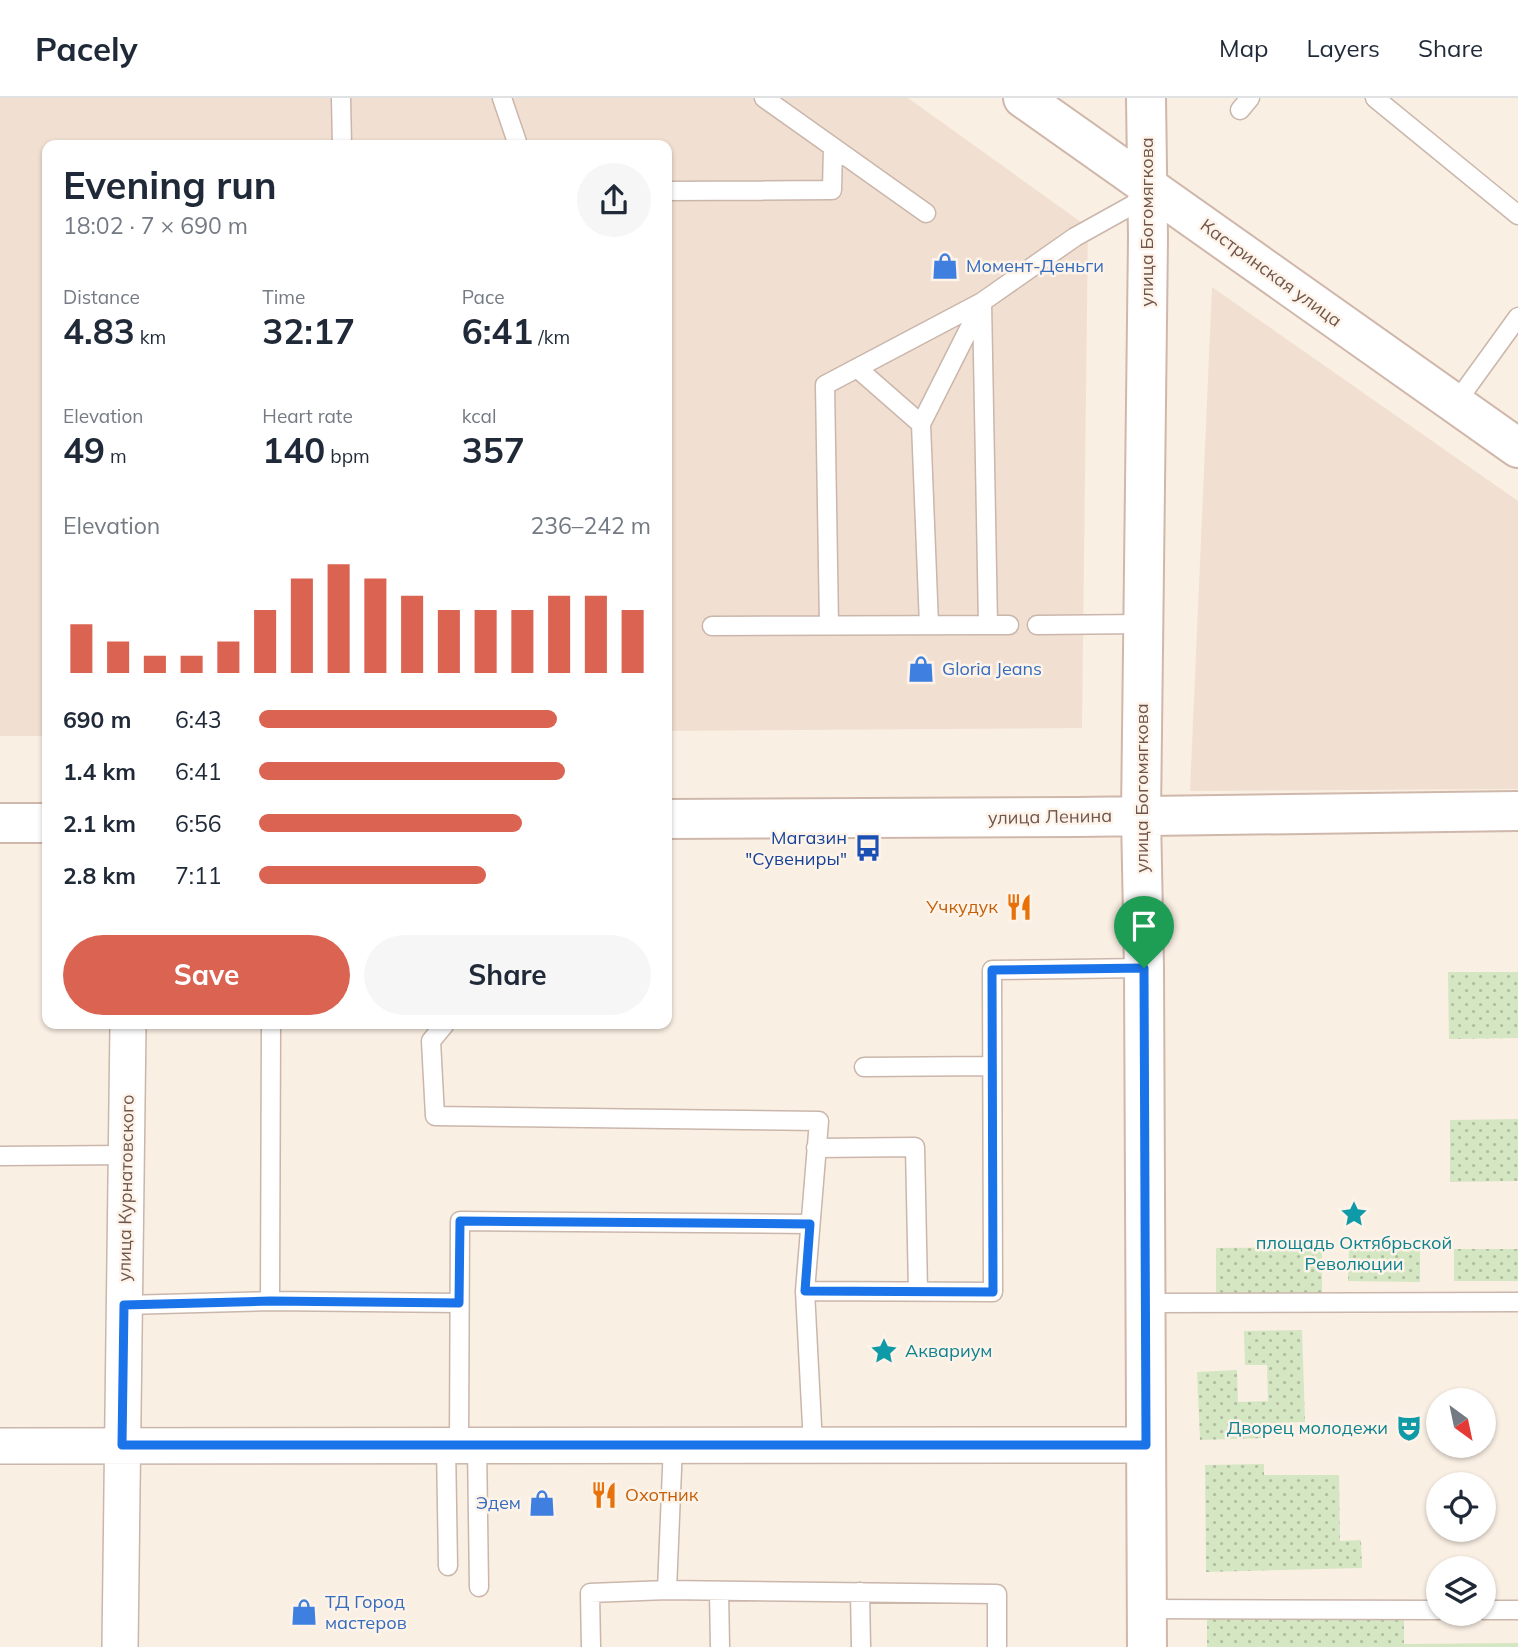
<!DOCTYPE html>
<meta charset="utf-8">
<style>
:root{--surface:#fff;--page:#f6f6f7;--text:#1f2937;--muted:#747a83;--line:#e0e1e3;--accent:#db6351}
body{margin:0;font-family:Mulish,sans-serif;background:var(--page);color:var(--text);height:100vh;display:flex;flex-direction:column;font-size:26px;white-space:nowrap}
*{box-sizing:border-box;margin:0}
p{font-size:23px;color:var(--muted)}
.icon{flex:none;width:38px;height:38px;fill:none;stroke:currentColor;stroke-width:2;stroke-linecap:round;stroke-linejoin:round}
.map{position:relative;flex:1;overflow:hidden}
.details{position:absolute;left:42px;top:42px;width:630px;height:889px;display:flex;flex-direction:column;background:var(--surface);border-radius:14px;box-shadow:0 2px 5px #0004}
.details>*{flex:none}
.needle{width:46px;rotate:147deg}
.tools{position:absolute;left:1426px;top:1290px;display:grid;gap:14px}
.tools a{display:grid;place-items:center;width:70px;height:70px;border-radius:50%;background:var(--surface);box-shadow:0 2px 5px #0004;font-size:35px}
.pin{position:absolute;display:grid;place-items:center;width:60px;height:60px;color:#fff;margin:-72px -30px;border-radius:50% 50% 50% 0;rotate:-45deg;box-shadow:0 0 7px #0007}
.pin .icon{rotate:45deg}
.round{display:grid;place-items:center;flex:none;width:74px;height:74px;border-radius:37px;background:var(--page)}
.summary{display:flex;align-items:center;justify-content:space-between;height:119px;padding:0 21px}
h1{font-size:38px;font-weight:700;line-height:52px}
.stats{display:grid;grid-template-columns:repeat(3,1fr);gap:10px;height:119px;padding:7px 21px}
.stats div{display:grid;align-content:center}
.stats b{font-size:35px;font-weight:700}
.stats small{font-size:19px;font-weight:400}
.stats p{font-size:19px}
.chart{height:196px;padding:14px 21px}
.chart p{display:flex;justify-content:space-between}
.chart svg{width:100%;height:126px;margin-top:7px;stroke:var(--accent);stroke-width:6}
.action{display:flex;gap:14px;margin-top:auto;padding:14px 21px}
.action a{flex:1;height:80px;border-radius:42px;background:var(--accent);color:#fff;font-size:28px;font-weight:700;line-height:80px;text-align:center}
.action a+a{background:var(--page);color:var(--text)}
ul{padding:0 21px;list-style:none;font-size:23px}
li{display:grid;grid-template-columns:112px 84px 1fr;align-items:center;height:52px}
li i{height:18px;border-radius:9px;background:var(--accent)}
header{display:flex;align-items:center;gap:42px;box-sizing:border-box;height:98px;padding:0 35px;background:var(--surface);border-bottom:2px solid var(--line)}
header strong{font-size:33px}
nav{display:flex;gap:38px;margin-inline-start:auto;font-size:24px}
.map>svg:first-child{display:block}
</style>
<header>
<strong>Pacely</strong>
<nav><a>Map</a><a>Layers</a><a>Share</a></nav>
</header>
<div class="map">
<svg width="1518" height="1549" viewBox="0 0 1518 1549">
<defs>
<pattern id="green-dots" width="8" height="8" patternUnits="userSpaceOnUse" patternTransform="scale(1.75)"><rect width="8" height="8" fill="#d5e6c3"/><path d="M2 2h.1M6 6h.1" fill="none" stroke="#b1bda0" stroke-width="1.8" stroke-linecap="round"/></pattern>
</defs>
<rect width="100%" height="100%" fill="#faefe3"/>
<path fill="#f1e0d2" d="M0 0H908L1088 129 1082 630 667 633V47H47V638H0Z
M1212 189 1518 403V691L1190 693Z"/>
<path fill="url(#green-dots)" d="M1448 874H1518V940L1449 941Z
M1518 1021V1083L1450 1084V1022Z
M1322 1149V1196L1216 1197V1150Z
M1420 1149V1184L1348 1183 1349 1150Z
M1454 1151H1518V1183H1454Z
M1302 1232 1305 1324 1266 1325V1340L1200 1342 1197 1274 1237 1272 1238 1304 1268 1303 1267 1267H1245L1244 1233Z
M1264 1366V1377H1339L1340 1443 1361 1442 1362 1470 1206 1474 1205 1367Z
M1404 1519V1546L1518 1545V1549H1207V1520Z"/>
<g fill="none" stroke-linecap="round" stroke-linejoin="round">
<defs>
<path id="lane" d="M341 0 342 47
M502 0 518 47
M764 0 926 115
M1375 0 1518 117
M1240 12 1250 0
M667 93 832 92 833 49
M857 270 921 326
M1455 306 1518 219
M829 527 825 287 982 204
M929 527 921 326 981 207
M988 527H1009
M1037 527 1143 526
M712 528 988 527 982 204 1075 139 1147 99
M445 926 431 943 435 1018 819 1023 805 1193
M864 969 992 968
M816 1050 915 1049 918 1193
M0 1058 126 1057
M270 1203 459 1205
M1146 1205 1518 1204
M124 1207 270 1203 271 926
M446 1347 448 1468
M459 1347 460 1123 810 1126
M477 1347 479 1489
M673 1347 667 1492 997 1496V1549
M813 1347 805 1193 993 1194 992 872 1144 870
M719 1493 720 1549
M860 1494 861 1549
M1147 1511 1438 1512
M1484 1512H1518
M591 1549 590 1495 667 1492"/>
<path id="street" d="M0 1348 1146 1347
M120 1549 128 926"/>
<path id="secondary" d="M1023 0 1518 350
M1146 0 1148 140 1141 717 1144 870 1147 1549
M667 721 1077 719 1518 713
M0 725H47"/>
</defs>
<use href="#lane" stroke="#cab6ab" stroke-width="21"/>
<use href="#street" stroke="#cab6ab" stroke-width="38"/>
<use href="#secondary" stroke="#cfb8ab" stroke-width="42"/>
<use href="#lane" stroke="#fff" stroke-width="18"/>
<use href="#street" stroke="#fff" stroke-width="35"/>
<use href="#secondary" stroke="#fff" stroke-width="38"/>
</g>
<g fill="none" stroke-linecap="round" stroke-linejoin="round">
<defs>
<path id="route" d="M1144 870 1146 1347H122L124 1207 270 1203 459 1205 460 1123 810 1126 805 1193 993 1194 992 872Z"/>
</defs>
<use href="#route" stroke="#fff" stroke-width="14"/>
<use href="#route" stroke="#1a73e8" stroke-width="9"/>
</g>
<defs>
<symbol id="shop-bare" viewBox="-9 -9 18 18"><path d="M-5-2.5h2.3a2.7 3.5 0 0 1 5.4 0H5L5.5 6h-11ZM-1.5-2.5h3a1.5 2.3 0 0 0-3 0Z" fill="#3f7fe0" stroke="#fdf3e9" stroke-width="2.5" paint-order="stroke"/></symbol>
<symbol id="bus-bare" viewBox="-9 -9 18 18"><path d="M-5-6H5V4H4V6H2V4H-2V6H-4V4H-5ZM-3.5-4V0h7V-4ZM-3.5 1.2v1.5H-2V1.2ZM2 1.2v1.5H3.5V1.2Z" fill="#1a4fb4" stroke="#fdf3e9" stroke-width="2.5" paint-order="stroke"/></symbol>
<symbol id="restaurant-bare" viewBox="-9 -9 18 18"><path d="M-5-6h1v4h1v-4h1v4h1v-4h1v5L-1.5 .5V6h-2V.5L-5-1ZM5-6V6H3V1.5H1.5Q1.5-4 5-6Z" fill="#e8710a" stroke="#fdf3e9" stroke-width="2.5" paint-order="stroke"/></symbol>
<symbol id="sight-bare" viewBox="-9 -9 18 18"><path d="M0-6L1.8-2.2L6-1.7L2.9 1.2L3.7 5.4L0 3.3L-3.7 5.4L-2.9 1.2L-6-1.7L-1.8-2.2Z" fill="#0f9aa8" stroke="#fdf3e9" stroke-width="2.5" paint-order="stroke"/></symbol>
<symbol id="theatre-bare" viewBox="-9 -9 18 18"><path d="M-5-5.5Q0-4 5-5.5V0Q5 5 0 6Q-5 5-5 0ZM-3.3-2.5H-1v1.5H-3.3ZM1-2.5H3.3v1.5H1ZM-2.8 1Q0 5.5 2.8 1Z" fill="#0f9aa8" stroke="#fdf3e9" stroke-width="2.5" paint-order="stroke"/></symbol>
</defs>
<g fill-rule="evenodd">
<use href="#shop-bare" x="926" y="149" width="38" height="38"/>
<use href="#shop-bare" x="902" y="552" width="38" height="38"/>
<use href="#bus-bare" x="849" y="731" width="38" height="38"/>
<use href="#restaurant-bare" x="1000" y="790" width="38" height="38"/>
<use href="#sight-bare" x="1335" y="1097" width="38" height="38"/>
<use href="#sight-bare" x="865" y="1234" width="38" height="38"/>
<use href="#theatre-bare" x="1390" y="1311" width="38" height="38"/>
<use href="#restaurant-bare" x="585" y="1378" width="38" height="38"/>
<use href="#shop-bare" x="523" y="1386" width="38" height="38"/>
<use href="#shop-bare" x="285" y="1495" width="38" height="38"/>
</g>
<g text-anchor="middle" stroke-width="5" stroke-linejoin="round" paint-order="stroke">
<g font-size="18" fill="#70554b" stroke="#fdf3e9">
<text transform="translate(1147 124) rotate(-90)" y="6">улица Богомягкова</text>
<text transform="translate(1271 175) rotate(36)" y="6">Кастринская улица</text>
<text transform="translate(1142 690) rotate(-90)" y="6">улица Богомягкова</text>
<text transform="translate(1050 719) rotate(-1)" y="6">улица Ленина</text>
<text transform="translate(126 1090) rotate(-89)" y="6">улица Курнатовского</text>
</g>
<g font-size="18" fill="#366cbe" stroke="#fdf3e9" text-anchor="start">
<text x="966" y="174">Момент-Деньги</text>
<text x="942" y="577">Gloria Jeans</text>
<text x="521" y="1411" text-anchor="end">Эдем</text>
<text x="325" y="1510">ТД Город<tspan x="325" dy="21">мастеров</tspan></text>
</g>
<g font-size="18" fill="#164399" stroke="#fdf3e9" text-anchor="end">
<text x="847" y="746">Магазин<tspan x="847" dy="21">"Сувениры"</tspan></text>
</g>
<g font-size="18" fill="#c56008" stroke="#fdf3e9" text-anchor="end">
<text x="998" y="815">Учкудук</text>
<text x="625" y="1403" text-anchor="start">Охотник</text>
</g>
<g font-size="18" fill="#0d838f" stroke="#fdf3e9">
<text x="1354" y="1151">площадь Октябрьской<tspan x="1354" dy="21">Революции</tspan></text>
<text x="905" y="1259" text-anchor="start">Аквариум</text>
<text x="1388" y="1336" text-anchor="end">Дворец молодежи</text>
</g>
</g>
</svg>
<div class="tools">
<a><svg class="needle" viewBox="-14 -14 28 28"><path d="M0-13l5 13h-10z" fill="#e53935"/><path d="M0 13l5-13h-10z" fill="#747a83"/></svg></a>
<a><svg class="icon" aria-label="locate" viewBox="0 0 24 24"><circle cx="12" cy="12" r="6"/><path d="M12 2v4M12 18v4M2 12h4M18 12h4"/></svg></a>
<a><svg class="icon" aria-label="layers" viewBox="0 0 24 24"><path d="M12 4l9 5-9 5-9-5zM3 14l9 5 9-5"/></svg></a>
</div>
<div class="pin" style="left:1144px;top:870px;background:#1e9e55"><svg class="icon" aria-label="arrive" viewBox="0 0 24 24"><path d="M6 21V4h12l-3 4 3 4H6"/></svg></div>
<section class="details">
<div class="summary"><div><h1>Evening run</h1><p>18:02 · 7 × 690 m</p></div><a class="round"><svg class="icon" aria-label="share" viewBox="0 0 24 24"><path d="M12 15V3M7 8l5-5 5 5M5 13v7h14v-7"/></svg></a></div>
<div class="stats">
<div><p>Distance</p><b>4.83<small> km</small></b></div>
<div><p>Time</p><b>32:17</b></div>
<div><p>Pace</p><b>6:41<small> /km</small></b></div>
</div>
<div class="stats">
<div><p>Elevation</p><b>49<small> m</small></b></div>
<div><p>Heart rate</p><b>140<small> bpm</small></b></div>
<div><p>kcal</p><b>357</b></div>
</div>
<div class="chart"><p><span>Elevation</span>236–242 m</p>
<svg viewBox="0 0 160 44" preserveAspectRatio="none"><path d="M5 44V27M15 44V33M25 44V38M35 44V38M45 44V33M55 44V22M65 44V11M75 44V6M85 44V11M95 44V17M105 44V22M115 44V22M125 44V22M135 44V17M145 44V17M155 44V22"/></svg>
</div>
<ul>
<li><b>690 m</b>6:43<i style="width:76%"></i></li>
<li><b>1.4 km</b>6:41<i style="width:78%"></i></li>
<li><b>2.1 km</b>6:56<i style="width:67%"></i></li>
<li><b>2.8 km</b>7:11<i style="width:58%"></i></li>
</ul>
<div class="action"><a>Save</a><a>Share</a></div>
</section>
</div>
